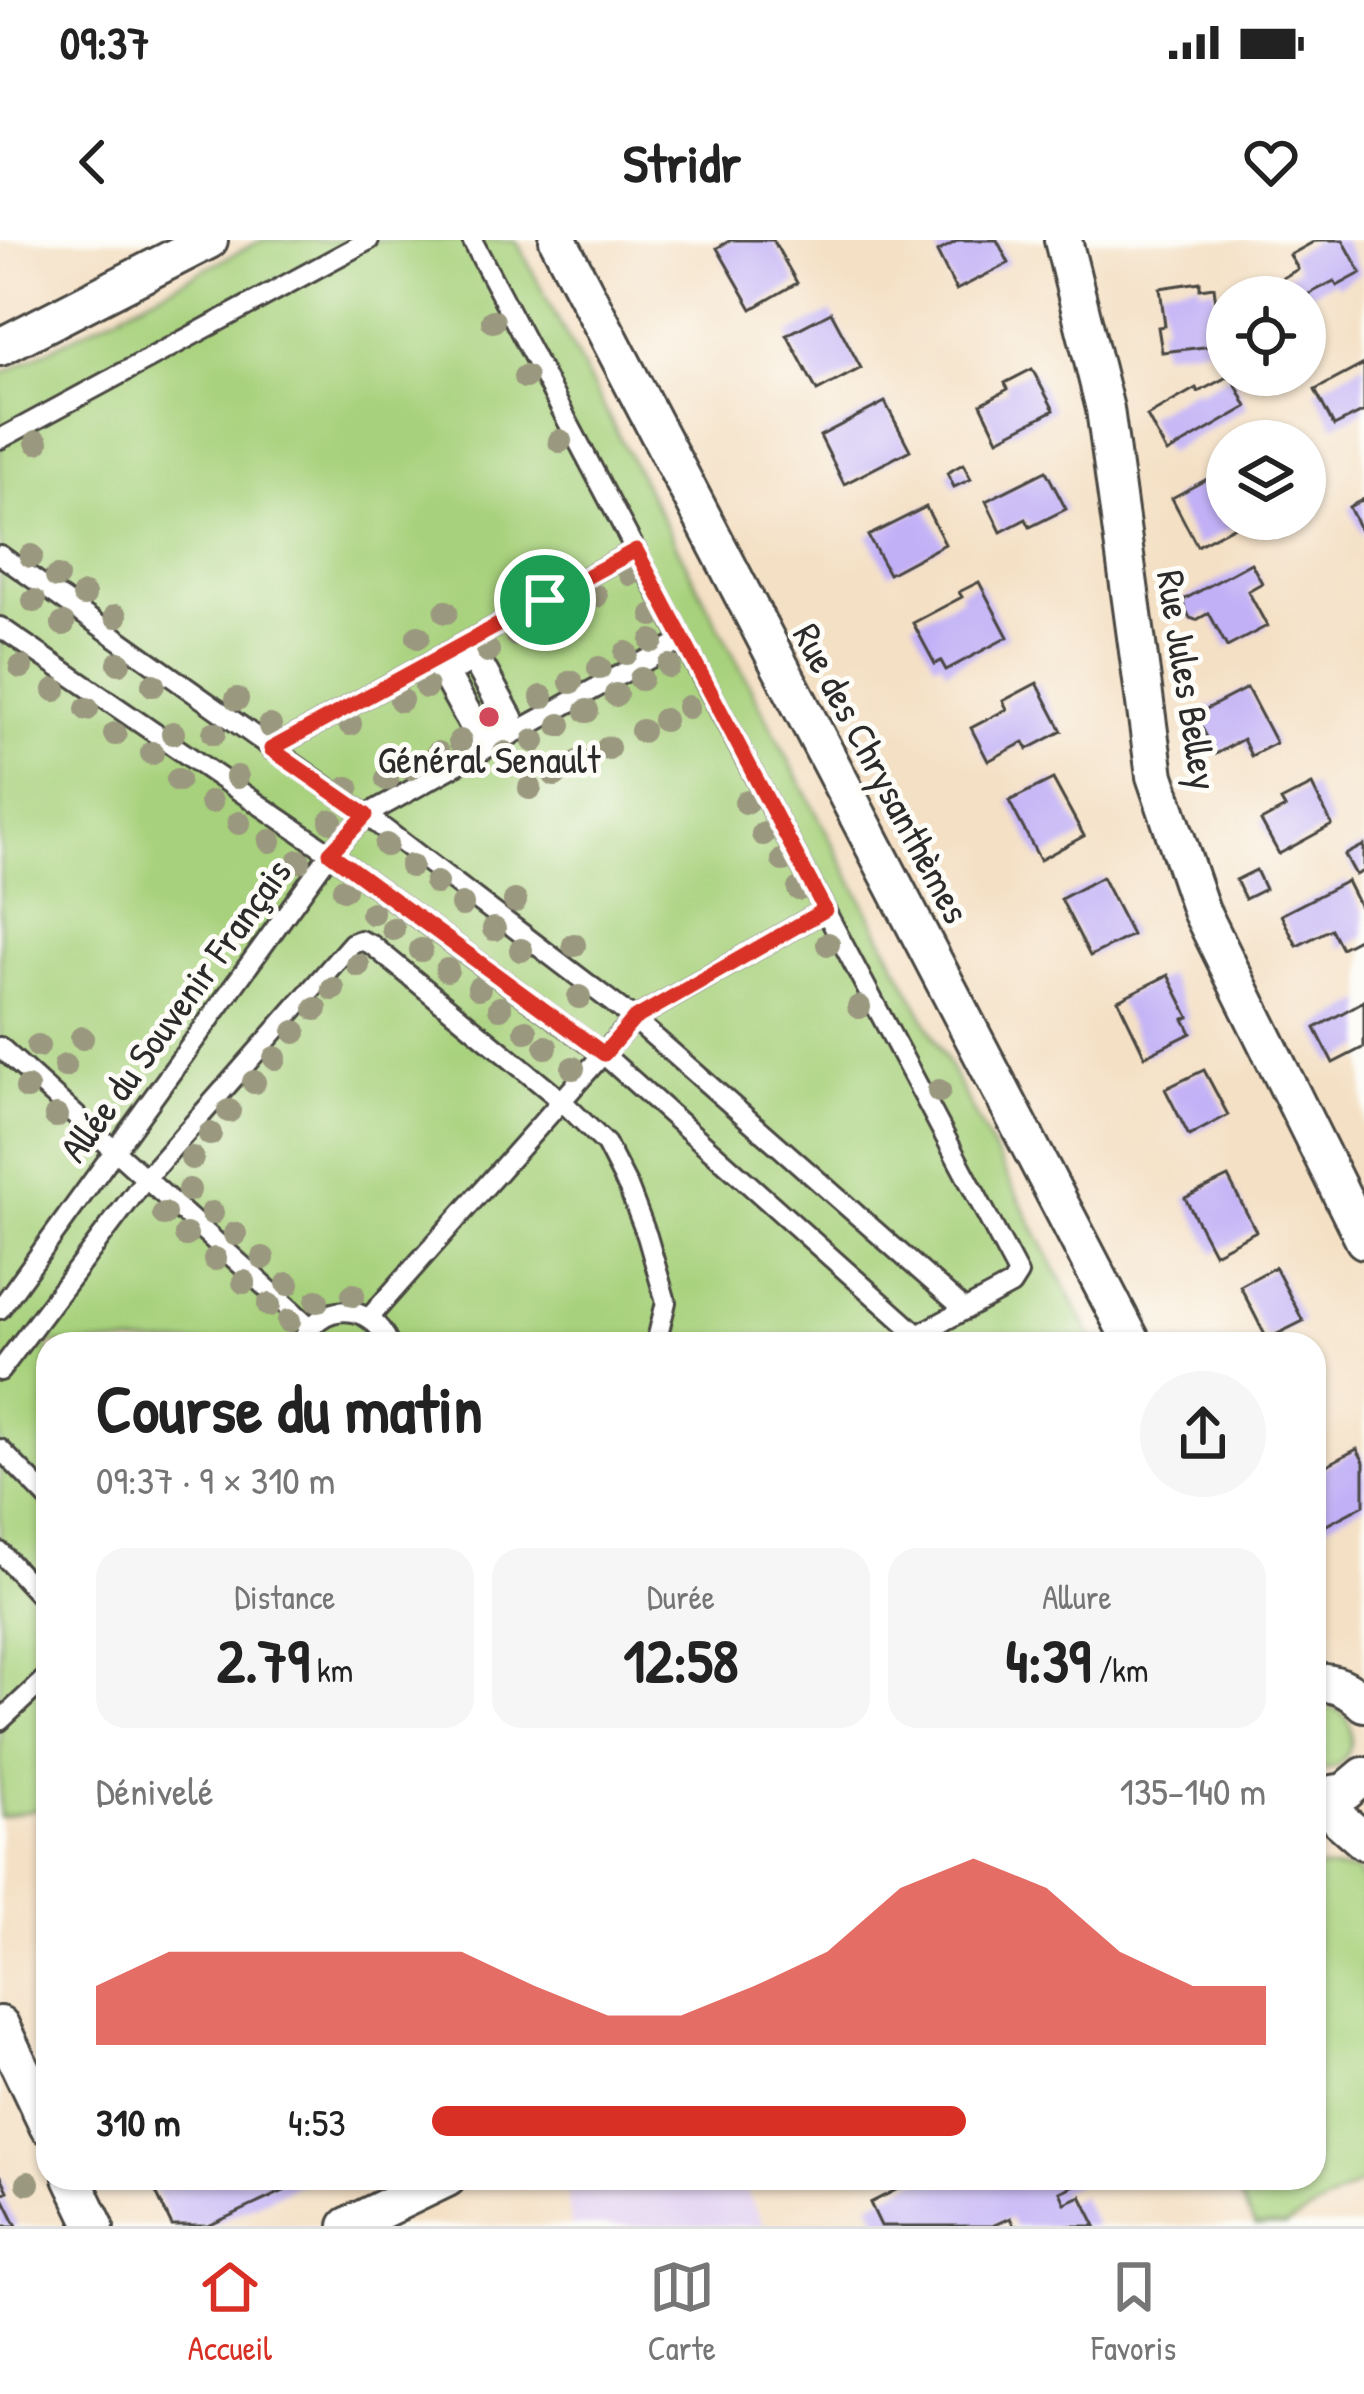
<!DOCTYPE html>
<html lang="fr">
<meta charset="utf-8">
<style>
:root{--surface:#fff;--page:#f6f6f6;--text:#222;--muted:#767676;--line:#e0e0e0;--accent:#d93025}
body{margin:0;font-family:"Patrick Hand",sans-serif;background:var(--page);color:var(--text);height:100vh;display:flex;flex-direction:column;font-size:45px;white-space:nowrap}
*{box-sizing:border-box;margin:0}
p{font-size:39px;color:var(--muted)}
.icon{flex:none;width:66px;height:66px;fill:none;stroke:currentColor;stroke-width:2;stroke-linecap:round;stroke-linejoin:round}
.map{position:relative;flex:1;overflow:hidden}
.drawer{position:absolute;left:36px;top:1092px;width:1290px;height:858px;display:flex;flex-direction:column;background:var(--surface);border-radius:36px;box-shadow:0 3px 9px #0004}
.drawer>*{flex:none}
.fabs{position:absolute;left:1206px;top:36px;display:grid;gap:24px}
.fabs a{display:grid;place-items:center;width:120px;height:120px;border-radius:50%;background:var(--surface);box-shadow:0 3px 9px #0004;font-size:60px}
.pin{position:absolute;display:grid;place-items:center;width:102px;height:102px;color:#fff;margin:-51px;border:6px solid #fff;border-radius:50%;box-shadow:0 3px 12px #0007}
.round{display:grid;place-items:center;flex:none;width:126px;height:126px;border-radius:63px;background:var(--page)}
.overview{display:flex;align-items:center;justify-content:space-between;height:204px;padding:0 60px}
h1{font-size:66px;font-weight:800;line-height:90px}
.figures{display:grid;grid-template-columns:repeat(3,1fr);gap:18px;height:204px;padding:12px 60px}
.figures div{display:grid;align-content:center;border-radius:30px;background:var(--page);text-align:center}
.figures b{font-size:60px;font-weight:800}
.figures small{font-size:33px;font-weight:400}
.figures p{font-size:33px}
.chart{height:336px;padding:24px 60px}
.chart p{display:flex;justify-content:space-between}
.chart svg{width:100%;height:216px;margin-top:12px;fill:var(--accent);opacity:.7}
ul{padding:0 60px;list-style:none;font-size:39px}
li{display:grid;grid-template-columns:192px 144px 1fr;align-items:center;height:90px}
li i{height:30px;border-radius:15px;background:var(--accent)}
.status{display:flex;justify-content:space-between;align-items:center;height:84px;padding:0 60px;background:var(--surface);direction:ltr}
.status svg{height:33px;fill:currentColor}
header{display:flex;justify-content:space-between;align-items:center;height:156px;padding:0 60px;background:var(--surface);font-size:54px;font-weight:800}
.tabs{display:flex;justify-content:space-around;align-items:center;height:168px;border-top:3px solid var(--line);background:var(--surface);font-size:33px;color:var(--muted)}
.tabs a{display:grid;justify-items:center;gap:6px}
.tabs .active{color:var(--accent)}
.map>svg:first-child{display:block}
</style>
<div class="status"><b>09:37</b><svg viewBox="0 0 49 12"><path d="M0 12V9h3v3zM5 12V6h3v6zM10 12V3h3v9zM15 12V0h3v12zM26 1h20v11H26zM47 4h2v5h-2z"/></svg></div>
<header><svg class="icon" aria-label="back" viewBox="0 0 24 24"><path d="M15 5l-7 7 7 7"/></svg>Stridr<svg class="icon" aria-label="heart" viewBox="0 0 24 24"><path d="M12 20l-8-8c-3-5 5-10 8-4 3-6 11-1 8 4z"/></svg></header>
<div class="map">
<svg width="1364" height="1986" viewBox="0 0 1364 1986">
<rect width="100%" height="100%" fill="#fdfcf7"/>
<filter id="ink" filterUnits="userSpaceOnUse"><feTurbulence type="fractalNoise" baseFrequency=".00833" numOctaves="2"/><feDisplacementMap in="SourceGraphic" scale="24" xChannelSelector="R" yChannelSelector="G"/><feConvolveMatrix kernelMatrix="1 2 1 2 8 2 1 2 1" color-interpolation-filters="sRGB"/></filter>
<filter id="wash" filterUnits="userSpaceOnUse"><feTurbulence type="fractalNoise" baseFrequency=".004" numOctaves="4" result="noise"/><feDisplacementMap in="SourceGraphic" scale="48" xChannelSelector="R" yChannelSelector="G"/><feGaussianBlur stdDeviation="2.7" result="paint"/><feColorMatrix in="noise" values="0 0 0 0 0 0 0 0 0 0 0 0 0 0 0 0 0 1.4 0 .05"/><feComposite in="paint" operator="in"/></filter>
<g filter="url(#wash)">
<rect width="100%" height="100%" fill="#f4e0c5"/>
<path fill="#e3d3f2" d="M566 1938H740L764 1986H571Z"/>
<path fill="#a7d17c" stroke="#697e54" stroke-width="3" d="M262 0H516L1095 1104H48V1567L0 1577V135Z
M1314 1467C1315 1467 1334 1468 1335 1469 1364 1480 1353 1536 1314 1529Z
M1314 1628 1357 1631 1364 1645V1941L1285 1986H1255L1229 1938H1314Z"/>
<g id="blocks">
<path fill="#c1b0f6" d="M731 0H773L797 43 752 69 717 8Z
M959 0H997L1009 23 956 50 937 12Z
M1317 0H1343L1361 33 1337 46 1334 41 1303 57H1290L1281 39 1298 29 1290 15Z
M1200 42V49L1214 47 1221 105 1162 112 1158 87 1165 86 1160 48Z
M831 72 861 128 817 151 787 95Z
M1364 124V171L1334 186 1315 150Z
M1032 129 1054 170 998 199 981 164 1008 149 1005 143Z
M1231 135 1247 167 1167 213 1147 176 1196 148 1198 152Z
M885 162 910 210 844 244 820 196Z
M963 224 971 239 954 247 947 233Z
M1224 230 1227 235V279H1248L1197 306 1172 258Z
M1046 231 1066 269 1030 287 1026 279 1001 292 986 261Z
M1364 259V297L1349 267Z
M926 267 945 304 889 334 868 296Z
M1251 323 1262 343 1248 351 1267 386 1227 407 1209 373 1196 380 1190 378 1183 364 1185 359Z
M979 342 1008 397 946 430 941 421 935 424 913 383 962 357 959 352Z
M1037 443 1062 491 1028 509 1024 502 988 521 971 488 1007 469 1003 461Z
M1247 448 1276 503 1251 516 1243 499 1216 514 1195 475Z
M1053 539 1084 596 1040 620 1009 561Z
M1312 545 1332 585 1279 614 1261 581 1285 568 1281 561Z
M1364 605V631L1356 635 1345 615Z
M1256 630 1265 649 1245 659 1236 640Z
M1102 637 1132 695 1090 716 1061 659Z
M1347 641 1364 675V696L1341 708 1331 689 1297 706 1281 675Z
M1168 735 1189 777 1184 779 1191 793 1145 816 1118 760Z
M1364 761V807L1333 823 1315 788Z
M1204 830 1228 875 1189 896 1165 849Z
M1228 937 1256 991 1214 1013 1185 958Z
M1275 1027 1303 1081 1267 1099 1240 1046Z
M1357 1209 1364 1222V1265L1317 1290 1314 1285V1232Z
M0 1934 8 1951 1 1954 17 1986H0Z
M149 1938H312L208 1986H172Z
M920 1938H1074L1077 1944 1060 1952 1065 1963 1081 1956 1096 1986H1014L1010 1978 992 1986H881L870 1963Z"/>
</g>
</g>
<g filter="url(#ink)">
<use href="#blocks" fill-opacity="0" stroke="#494642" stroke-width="3"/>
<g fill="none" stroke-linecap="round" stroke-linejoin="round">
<defs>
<path id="service" d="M0 199 369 0
M0 315 366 575 634 779 965 1070
M0 387 330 613 603 814 918 1095
M271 509 636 310
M825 670 1018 1034 1011 1045 901 1104
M0 807 310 1087
M0 1069 330 613 366 575 683 400
M369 1078 634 779 825 670 472 0
M301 1104C319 1060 371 1061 389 1104
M0 1131 146 938 352 703 360 700 372 705 563 862 606 904 629 949 647 996 666 1062 656 1104
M0 1209 48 1258
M0 1312 48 1364
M0 1481 48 1436"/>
<path id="pedestrian" d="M474 415 509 479 479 495 444 432Z"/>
<path id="minor" d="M558 0 1133 1104
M1063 0 1105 169 1155 536 1201 671 1364 1000
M0 107 209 0
M1314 1443C1335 1441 1349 1449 1364 1463
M1314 1557 1345 1552 1364 1536
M1315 1558 1364 1601
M0 1785 48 1886
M72 1938 95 1986
M348 1986 447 1938"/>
</defs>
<use href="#service" stroke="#494642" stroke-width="24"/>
<use href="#pedestrian" stroke="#494642" stroke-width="33"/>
<use href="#minor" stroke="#494642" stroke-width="42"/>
<use href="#service" stroke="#fff" stroke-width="18"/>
<use href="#pedestrian" stroke="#fff" stroke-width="27"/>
<use href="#minor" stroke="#fff" stroke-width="36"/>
</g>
<g fill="#9a987e">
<circle cx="493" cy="81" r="12"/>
<circle cx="525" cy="137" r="12"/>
<circle cx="560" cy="201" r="12"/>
<circle cx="37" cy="202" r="12"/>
<circle cx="31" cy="316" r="12"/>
<circle cx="630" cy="334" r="12"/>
<circle cx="57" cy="337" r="12"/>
<circle cx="84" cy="355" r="12"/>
<circle cx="596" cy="356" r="12"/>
<circle cx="34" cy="361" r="12"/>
<circle cx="570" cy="369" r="12"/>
<circle cx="446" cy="372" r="12"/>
<circle cx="653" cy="375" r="12"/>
<circle cx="116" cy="376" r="12"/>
<circle cx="546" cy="382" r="12"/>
<circle cx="63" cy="384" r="12"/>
<circle cx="516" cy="395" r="12"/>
<circle cx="418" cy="397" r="12"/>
<circle cx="652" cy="401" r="12"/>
<circle cx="488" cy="411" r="12"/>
<circle cx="626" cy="413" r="12"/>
<circle cx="119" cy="423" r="12"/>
<circle cx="669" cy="426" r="12"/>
<circle cx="21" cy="427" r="12"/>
<circle cx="599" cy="428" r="12"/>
<circle cx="641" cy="439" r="12"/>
<circle cx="571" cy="442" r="12"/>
<circle cx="153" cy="445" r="12"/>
<circle cx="426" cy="447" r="12"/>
<circle cx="55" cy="450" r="12"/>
<circle cx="616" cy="455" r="12"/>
<circle cx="542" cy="457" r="12"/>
<circle cx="237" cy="459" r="12"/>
<circle cx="401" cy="460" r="12"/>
<circle cx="688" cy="467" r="12"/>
<circle cx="87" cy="469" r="12"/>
<circle cx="587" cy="471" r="12"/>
<circle cx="664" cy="480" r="12"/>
<circle cx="350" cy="484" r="12"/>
<circle cx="560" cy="485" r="12"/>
<circle cx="270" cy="486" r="12"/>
<circle cx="642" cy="491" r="12"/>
<circle cx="173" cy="493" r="12"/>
<circle cx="214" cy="493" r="12"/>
<circle cx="115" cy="494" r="12"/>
<circle cx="460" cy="501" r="12"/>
<circle cx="534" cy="501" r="12"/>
<circle cx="608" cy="508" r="12"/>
<circle cx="152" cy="513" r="12"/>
<circle cx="438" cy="513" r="12"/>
<circle cx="505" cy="513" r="12"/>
<circle cx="580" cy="521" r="12"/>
<circle cx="410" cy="528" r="12"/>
<circle cx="555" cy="535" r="12"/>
<circle cx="237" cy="537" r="12"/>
<circle cx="387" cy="539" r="12"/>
<circle cx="178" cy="540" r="12"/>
<circle cx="348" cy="548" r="12"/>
<circle cx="530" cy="548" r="12"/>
<circle cx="211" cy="562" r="12"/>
<circle cx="746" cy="562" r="12"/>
<circle cx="331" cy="581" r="12"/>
<circle cx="239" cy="583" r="12"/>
<circle cx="763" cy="594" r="12"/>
<circle cx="270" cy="601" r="12"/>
<circle cx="386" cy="605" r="12"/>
<circle cx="783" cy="620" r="12"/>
<circle cx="299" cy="621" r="12"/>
<circle cx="411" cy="626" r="12"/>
<circle cx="436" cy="643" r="12"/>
<circle cx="344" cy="649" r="12"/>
<circle cx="799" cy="649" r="12"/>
<circle cx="515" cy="661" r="12"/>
<circle cx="462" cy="665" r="12"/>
<circle cx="372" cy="673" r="12"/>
<circle cx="393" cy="689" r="12"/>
<circle cx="494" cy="689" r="12"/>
<circle cx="828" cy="704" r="12"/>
<circle cx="574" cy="705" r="12"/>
<circle cx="421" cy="710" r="12"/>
<circle cx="521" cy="710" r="12"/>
<circle cx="358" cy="725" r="12"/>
<circle cx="447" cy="730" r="12"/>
<circle cx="479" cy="748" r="12"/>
<circle cx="333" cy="749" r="12"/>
<circle cx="579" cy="757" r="12"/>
<circle cx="859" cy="767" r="12"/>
<circle cx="500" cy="768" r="12"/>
<circle cx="316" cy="769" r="12"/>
<circle cx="526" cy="791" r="12"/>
<circle cx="295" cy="792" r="12"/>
<circle cx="82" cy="798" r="12"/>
<circle cx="38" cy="806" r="12"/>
<circle cx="546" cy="807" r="12"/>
<circle cx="275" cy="818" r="12"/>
<circle cx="65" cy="826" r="12"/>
<circle cx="573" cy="828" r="12"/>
<circle cx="254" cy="842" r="12"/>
<circle cx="27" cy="848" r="12"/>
<circle cx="939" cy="851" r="12"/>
<circle cx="229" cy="871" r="12"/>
<circle cx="56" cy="876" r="12"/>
<circle cx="210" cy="894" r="12"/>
<circle cx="192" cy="918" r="12"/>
<circle cx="189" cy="950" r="12"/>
<circle cx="212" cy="973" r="12"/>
<circle cx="164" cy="974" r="12"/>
<circle cx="235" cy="994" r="12"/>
<circle cx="186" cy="995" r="12"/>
<circle cx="263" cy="1018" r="12"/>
<circle cx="215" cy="1019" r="12"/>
<circle cx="244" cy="1042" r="12"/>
<circle cx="288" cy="1044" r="12"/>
<circle cx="353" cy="1055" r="12"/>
<circle cx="317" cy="1061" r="12"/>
<circle cx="269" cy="1065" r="12"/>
<circle cx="289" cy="1081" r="12"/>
<circle cx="28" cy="1943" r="12"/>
</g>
</g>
<g fill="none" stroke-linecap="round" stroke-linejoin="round" filter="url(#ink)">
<defs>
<path id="route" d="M636 310 825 670 634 779 604 814 330 613 366 575 271 509Z"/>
</defs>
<use href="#route" stroke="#fff" stroke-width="24"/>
<use href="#route" stroke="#d93025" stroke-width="15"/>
</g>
<circle fill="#d1495b" stroke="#fdfcf7" stroke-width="4.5" cx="489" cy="477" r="12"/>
<g text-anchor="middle" stroke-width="10" stroke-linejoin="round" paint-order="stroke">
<g font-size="39" fill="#2b2b2b" stroke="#fdfcf7">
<text transform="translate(1188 440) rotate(81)" y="14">Rue Jules Belley</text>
<text transform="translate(882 533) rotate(62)" y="14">Rue des Chrysanthèmes</text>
<text transform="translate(175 770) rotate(-54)" y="14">Allée du Souvenir Français</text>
</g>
<g font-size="39" fill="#2b2b2b" stroke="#fdfcf7">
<text x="489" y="533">Général Senault</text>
</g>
</g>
</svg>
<div class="fabs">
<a><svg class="icon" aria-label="locate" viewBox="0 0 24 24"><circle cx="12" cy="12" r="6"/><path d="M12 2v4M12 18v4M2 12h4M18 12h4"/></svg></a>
<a><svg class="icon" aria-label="layers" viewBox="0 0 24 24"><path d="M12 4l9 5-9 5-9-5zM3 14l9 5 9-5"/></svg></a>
</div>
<div class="pin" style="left:545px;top:360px;background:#1e9e55"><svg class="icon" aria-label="arrive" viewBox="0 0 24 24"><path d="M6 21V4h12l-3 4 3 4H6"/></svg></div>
<section class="drawer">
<div class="overview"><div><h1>Course du matin</h1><p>09:37 · 9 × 310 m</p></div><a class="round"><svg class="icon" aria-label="share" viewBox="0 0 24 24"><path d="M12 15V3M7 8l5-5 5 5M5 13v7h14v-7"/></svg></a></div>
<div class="figures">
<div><p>Distance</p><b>2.79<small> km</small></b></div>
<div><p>Durée</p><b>12:58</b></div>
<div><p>Allure</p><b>4:39<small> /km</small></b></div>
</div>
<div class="chart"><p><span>Dénivelé</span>135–140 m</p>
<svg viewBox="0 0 160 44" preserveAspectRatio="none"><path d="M0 44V32L10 25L20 25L30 25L40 25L50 25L60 32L70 38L80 38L90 32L100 25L110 12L120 6L130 12L140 25L150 32L160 32V44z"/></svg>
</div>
<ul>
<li><b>310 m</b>4:53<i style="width:64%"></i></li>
</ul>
</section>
</div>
<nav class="tabs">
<a class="active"><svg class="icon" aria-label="home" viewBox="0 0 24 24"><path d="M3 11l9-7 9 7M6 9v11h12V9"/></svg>Accueil</a>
<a><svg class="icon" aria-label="map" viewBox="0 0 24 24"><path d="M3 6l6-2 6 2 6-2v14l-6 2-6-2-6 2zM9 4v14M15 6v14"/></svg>Carte</a>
<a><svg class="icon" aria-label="saved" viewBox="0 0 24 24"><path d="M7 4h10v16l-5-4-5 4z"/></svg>Favoris</a>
</nav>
